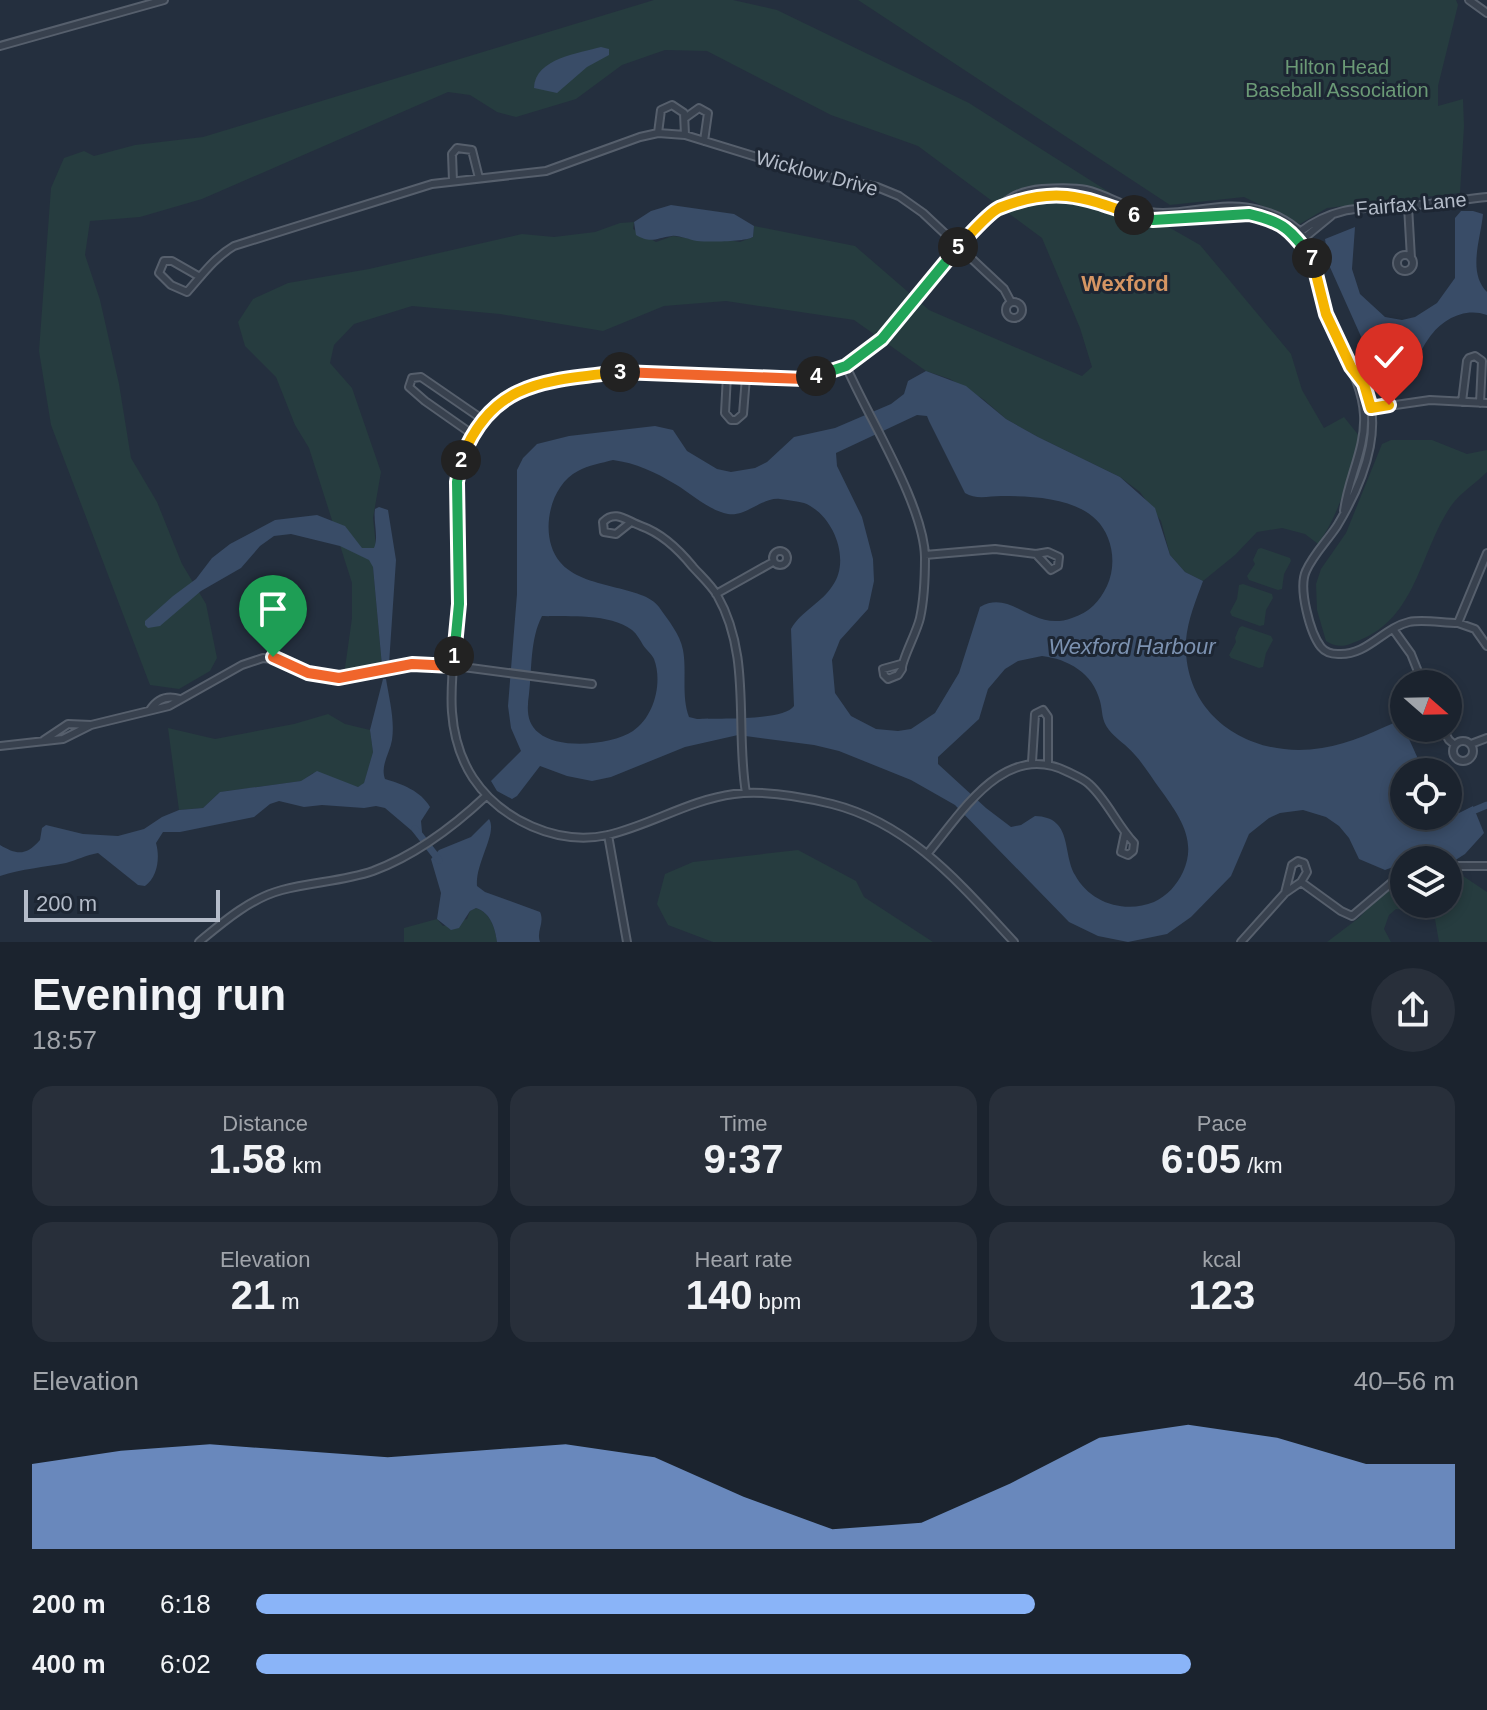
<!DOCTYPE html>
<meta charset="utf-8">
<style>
:root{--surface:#1b232e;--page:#282f3a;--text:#f1f3f6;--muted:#a0a4aa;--line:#39404a;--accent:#8ab4f8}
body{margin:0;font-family:Arial,sans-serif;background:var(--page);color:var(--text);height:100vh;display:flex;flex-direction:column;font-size:30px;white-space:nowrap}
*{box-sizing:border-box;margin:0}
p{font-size:26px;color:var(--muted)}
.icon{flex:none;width:44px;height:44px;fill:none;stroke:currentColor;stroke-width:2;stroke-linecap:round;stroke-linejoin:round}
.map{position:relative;height:942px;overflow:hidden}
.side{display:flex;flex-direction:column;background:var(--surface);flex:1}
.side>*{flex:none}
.needle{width:52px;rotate:110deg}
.fabs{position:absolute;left:1390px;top:670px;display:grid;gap:16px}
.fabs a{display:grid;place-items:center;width:72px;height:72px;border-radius:50%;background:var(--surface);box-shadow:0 4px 12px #0003,0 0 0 2px var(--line);font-size:40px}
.scale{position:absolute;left:24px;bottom:20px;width:196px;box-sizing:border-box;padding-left:8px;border:4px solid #b4bcc9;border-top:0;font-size:22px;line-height:28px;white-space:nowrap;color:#b4bcc9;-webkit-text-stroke:6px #1d2633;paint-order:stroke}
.pin{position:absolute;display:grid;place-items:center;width:68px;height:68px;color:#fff;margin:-82px -34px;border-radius:50% 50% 50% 0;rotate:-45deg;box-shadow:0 0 8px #0007}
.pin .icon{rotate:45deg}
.km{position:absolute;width:40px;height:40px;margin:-20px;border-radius:50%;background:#222;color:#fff;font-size:22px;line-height:40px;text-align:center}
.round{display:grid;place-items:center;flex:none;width:84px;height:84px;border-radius:42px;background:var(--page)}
.headline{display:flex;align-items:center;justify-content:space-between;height:136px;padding:0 32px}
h1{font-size:44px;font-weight:800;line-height:60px}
.figures{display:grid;grid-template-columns:repeat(3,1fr);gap:12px;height:136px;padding:8px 32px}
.figures div{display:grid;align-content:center;border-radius:20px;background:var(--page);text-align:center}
.figures b{font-size:40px;font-weight:800}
.figures small{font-size:22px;font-weight:400}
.figures p{font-size:22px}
.chart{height:224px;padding:16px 32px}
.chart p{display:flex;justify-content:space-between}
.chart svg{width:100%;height:144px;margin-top:8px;fill:var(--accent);opacity:.7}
ul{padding:0 32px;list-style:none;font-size:26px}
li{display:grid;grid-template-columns:128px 96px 1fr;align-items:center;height:60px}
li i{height:20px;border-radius:10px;background:var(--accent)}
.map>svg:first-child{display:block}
</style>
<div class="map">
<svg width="1487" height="942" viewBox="0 0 1487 942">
<rect width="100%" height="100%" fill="#242f3e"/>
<path fill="#263c3f" d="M654 0H733L777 10 969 103 1123 201 1200 245 1291 354 1302 390 1324 428 1344 417 1360 437C1349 474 1341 512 1318 544L1305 534 1282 528 1257 532 1235 555 1203 581 1185 572 1170 555 1161 521 1140 492 1120 477 1038 437 1006 419 983 399 950 379 926 371 854 320 726 301 664 306 603 331 500 314 412 306 354 324 334 345 330 363 352 388 381 472 373 518 376 546 373 567 382 666 344 675 352 618V583L309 448 295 425 276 377 245 346 238 322 253 299 288 283 369 269 522 234 554 237 595 232 620 223 634 222 633 229 656 242 673 236 705 241 722 239 740 242 753 237 754 226 855 246 929 310 1082 376 1092 367 1080 328 1042 238 918 146 831 115 707 51 665 50 622 65 576 99 516 117 497 112 470 95 448 92 202 199 140 217 90 221 85 255 100 300 119 384 131 458 157 502 182 564 206 604 217 658 210 671 179 689 150 685 51 425 39 351 51 188 64 158 84 151 94 156 135 145 203 137Z
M858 0H1456L1458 5 1438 86V106L1463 99 1464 126 1460 193 1327 208 1300 224 1244 197 1170 205Z
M1391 440H1432L1467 454 1487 450V472C1476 483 1460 493 1451 506 1420 551 1417 617 1360 640 1346 646 1339 649 1326 641L1317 610 1316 584 1321 569 1346 533 1382 444Z
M1261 548 1290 558 1291 561 1284 574 1282 589 1278 590 1249 580 1247 576 1255 564 1253 560 1258 549Z
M1243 584 1272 594 1273 598 1266 610 1264 625 1260 626 1232 616 1230 612 1237 599 1239 585Z
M1242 626 1271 636 1273 640 1266 653 1263 667 1259 668 1231 658 1229 655 1236 642 1235 638 1239 628Z
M328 714 345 724 370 730 373 752 364 784 358 787 313 773 302 781 220 792 203 808 179 810 168 728 215 739 294 724Z
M798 850 856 881 864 897 933 942H713L668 925 657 904 665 874 693 862Z
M1448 870H1454L1487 892V942H1439L1433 908 1429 904H1448Z
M1404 876V904H1420L1412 911 1396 909 1389 915 1384 929 1391 942H1327L1360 917 1379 895Z
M476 908C491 913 495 928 497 942H404V928L437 919 443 926 467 919 470 911Z"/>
<path fill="#394c67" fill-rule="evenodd" d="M601 47 609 49V55L587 67 557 93 534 88C535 58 580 53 601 47Z
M671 205 734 214 754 226 753 237C744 242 708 242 697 241 689 240 679 235 672 236 656 238 651 244 636 235L634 222 651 211Z
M1461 211H1473L1483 214C1481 238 1467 272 1487 292V315C1465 307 1442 319 1429 338 1422 347 1420 356 1411 365L1398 366 1382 359 1363 341 1329 265 1325 239 1355 227 1352 269 1360 294 1385 317 1402 320 1415 317 1437 303 1455 278V218Z
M926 371 966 386 1006 419 1038 437 1120 477 1155 508 1170 555 1185 572 1203 581C1196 600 1188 619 1186 640 1182 717 1252 760 1322 748 1350 744 1377 730 1403 719L1404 728 1424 772H1404V816H1448V805L1459 813 1473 806 1484 833 1465 854 1454 861 1431 856 1404 860V863L1385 870 1359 859 1349 838 1339 826 1326 817 1303 810 1280 813 1269 818 1249 834 1231 876 1191 917 1167 934 1128 942 1098 936 1069 922 955 805 911 780 839 751 814 745 738 735 685 747 611 777 592 781 567 776 540 766 517 796 512 799 497 791 491 781 521 751 511 728 508 706 517 594V470L523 458 537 444 569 436 655 426 673 430 687 451 717 469 731 472 755 468 767 462 794 437 835 428 891 404 904 394 908 381ZM917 415 927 416 929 421 965 493C976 500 989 496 1001 496 1038 496 1093 498 1108 538 1114 553 1114 571 1107 586 1099 602 1090 612 1072 618 1032 633 1012 588 980 607L959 673 935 713 911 729 898 731 876 729 851 716 835 693 832 660 840 640 868 609 874 581 873 559 862 517 837 466 836 453ZM613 460C636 463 655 472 675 484 692 494 708 510 728 514 746 517 762 497 780 499 787 500 797 501 804 503 833 514 851 559 833 585 822 603 801 611 791 629L794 706C784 721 717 718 697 719L689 717C681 696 687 671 683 650 680 634 668 620 659 607 644 585 583 590 560 562 539 538 548 486 578 471 588 465 602 463 613 460ZM542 616C570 617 609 613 632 630 637 634 640 640 643 645 646 650 652 654 654 659 663 683 654 717 633 731 612 745 559 750 539 733 526 723 527 708 529 694 532 669 530 639 542 616ZM1042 656C1068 659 1093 673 1100 701 1103 712 1101 720 1109 730 1116 739 1127 745 1135 755 1144 765 1152 778 1160 789 1178 814 1198 840 1183 872 1177 885 1167 896 1154 902 1125 914 1090 903 1075 875 1062 852 1073 817 1035 816L1021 825 1011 827 986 808 938 764V757L979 719 988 689 1005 669 1018 661Z
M379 507 388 510 396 560 389 664 382 666 373 567 369 560 340 546 291 534 274 536 260 546 241 568 201 591 160 626 148 628 145 625V621L173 596 196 579 212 558 230 544 275 520 317 515 345 526 362 548H374C379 537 373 522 375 509Z
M383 679H386C389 698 395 720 392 740 390 753 380 765 385 779 402 784 421 791 430 807L421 821 422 832 418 836 385 808 376 806 364 808 322 805 304 807 279 801 270 804 254 817 180 832H163L156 843C160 857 158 877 145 886L138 885 98 853C86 855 77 860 66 863 44 867 22 869 0 876V845C17 855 26 856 40 840L42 828 46 825 83 834 118 836 144 829 162 817 179 810 203 808 220 792 301 781 317 771 358 787 364 783 373 752 370 730Z
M489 819C498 833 475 863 477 886L485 892 540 912C545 923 536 931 540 942H497C495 928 491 913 476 908L470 911 459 928 451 930 437 919 441 893 431 859 439 850 471 837Z"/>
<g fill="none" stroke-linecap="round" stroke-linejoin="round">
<path stroke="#394c67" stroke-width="7" d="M1475 810 1487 805
M415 829 439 860"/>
<defs>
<path id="minor" d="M1469 0 1487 13
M0 46 164 0
M685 118 699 108 708 113 704 141
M658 133 661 110 672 105 684 113 685 135
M453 181 452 154 457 148 472 150 479 178
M1408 206 1411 258
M998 208C1025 205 1047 192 1076 196 1102 199 1125 217 1151 220 1197 225 1262 195 1298 238 1303 244 1307 251 1312 258
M1301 231C1338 204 1364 209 1407 206 1434 204 1460 200 1487 197
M1303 239 1331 216
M1397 263a8 8 0 1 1 16 0a8 8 0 1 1-16 0Z
M200 277 172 261H164L159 273 171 285 187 292C202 275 215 257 234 246L432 184 546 171 640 137 658 133 685 135 812 174 877 187 899 196 923 213 1004 289 1011 302
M1006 310a8 8 0 1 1 16 0a8 8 0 1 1-16 0Z
M846 366C868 417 924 505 925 557 925 577 924 600 920 618 917 632 901 661 902 669L898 675 888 679 884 675 883 669 901 664
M1351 367C1393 412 1364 481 1337 526 1327 541 1313 555 1306 571 1298 588 1310 633 1321 647 1325 652 1331 654 1338 654 1367 656 1383 628 1409 622 1423 619 1443 623 1458 623
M727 375 725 413 731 420H736L743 414 746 377
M1462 402 1467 361 1469 358 1475 356 1482 361 1480 403
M1368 409 1430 400 1487 403
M472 434 425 401 409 387 412 378 421 377 482 419
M631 522 616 534 604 532 603 522C615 509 627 521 641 526 661 533 680 551 693 567 701 576 711 585 717 595 752 656 735 728 746 793
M773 558a7 7 0 1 1 14 0a7 7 0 1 1-14 0Z
M1487 553 1458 623 1475 629 1487 646
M925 555 995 549 1036 554 1048 552 1059 557 1058 566 1051 570 1036 554
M716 594 773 562
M1393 629 1411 654 1423 684
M150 710C157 699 167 695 180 699
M1442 728 1449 740 1455 745
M44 740 68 724 91 725
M1453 751a10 10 0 1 1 20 0a10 10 0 1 1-20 0Z
M1471 744 1487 738
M0 746 63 739 91 725 169 706 242 665 263 658 282 660 308 673 339 678 412 664 433 663 592 684
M1032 762 1035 714 1043 710 1048 717V764
M608 835 627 942
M928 853C963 811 1005 740 1068 772 1074 775 1084 779 1089 784 1107 800 1117 825 1134 843L1133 851 1128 855 1121 852 1125 833
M1448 866H1487
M1301 882 1341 911 1352 916 1404 872
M199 942C223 922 251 898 282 890 313 882 344 881 373 871 416 855 453 827 486 796
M1014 942C961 885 911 824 832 804 803 797 764 790 734 794 689 800 651 825 608 835 557 846 501 820 473 778 434 718 460 649 459 583 458 546 451 497 460 462 481 386 563 373 631 371 698 368 777 393 840 368 886 350 923 288 955 251 964 240 975 230 986 220 994 212 1002 203 1011 198 1021 192 1031 190 1042 189 1057 188 1072 187 1086 190 1108 195 1127 209 1149 212 1186 217 1222 199 1259 210 1275 214 1296 224 1305 238 1319 258 1318 288 1326 312 1337 346 1362 378 1364 415 1366 448 1348 478 1344 511
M1241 942 1285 893 1301 882 1307 872 1304 863 1298 861 1292 865 1285 893"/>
</defs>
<use href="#minor" stroke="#565f6c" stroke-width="10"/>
<use href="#minor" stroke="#38414e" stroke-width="6"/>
</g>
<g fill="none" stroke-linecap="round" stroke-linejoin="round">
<defs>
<path id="split-1" d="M273 657 308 673 339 678 412 664 453 666 454 656"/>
<path id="split-2" d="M454 656 459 604 457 482 461 460"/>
<path id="split-3" d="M461 460C492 380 546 381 620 372"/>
<path id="split-4" d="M620 372 805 379 816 376"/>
<path id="split-5" d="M816 376 846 366 882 339 958 247"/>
<path id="split-6" d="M958 247C968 237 988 213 999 208 1054 186 1081 196 1134 215"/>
<path id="split-7" d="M1134 215 1153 220 1249 214C1285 222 1291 231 1312 258"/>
<path id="split-8" d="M1312 258 1326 314 1351 367 1364 384 1371 408 1389 405"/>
</defs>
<use href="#split-1" stroke="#fff" stroke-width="16"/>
<use href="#split-2" stroke="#fff" stroke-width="16"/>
<use href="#split-3" stroke="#fff" stroke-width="16"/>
<use href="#split-4" stroke="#fff" stroke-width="16"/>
<use href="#split-5" stroke="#fff" stroke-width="16"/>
<use href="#split-6" stroke="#fff" stroke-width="16"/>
<use href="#split-7" stroke="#fff" stroke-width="16"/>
<use href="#split-8" stroke="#fff" stroke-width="16"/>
<use href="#split-1" stroke="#f0652b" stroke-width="10"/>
<use href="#split-2" stroke="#22a559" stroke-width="10"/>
<use href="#split-3" stroke="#f5b400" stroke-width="10"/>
<use href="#split-4" stroke="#f0652b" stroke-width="10"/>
<use href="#split-5" stroke="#22a559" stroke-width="10"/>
<use href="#split-6" stroke="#f5b400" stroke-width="10"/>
<use href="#split-7" stroke="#22a559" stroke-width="10"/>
<use href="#split-8" stroke="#f5b400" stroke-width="10"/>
</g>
<g text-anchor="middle" stroke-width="6" stroke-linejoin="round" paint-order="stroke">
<g font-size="20" fill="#6b9a76" stroke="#1d2633">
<text x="1337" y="74">Hilton Head<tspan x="1337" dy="23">Baseball Association</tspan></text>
</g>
<g font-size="20" fill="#b4bcc9" stroke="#1d2633">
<text transform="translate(817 173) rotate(15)" y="7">Wicklow Drive</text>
<text transform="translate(1411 204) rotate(-5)" y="7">Fairfax Lane</text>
</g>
<g font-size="22" font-weight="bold" fill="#d59563" stroke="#1d2633">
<text x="1125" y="291">Wexford</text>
</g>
<g font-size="22" font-style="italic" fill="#7c92b1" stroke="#1d2633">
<text x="1132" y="654">Wexford Harbour</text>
</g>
</g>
</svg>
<div class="fabs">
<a><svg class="needle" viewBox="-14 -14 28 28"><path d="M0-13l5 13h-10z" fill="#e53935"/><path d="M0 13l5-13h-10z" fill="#a0a4aa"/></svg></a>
<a><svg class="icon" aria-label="locate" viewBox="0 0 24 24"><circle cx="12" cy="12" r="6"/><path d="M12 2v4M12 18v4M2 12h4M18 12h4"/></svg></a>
<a><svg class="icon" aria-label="layers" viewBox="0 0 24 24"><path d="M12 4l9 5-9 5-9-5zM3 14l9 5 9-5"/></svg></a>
</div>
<div class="scale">200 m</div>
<div class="pin" style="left:273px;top:657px;background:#1e9e55"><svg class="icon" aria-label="arrive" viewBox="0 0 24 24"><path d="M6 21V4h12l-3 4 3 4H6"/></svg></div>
<div class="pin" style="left:1389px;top:405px;background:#d93025"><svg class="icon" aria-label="check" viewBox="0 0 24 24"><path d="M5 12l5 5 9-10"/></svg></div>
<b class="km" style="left:454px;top:656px">1</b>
<b class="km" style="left:461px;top:460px">2</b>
<b class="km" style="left:620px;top:372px">3</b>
<b class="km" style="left:816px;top:376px">4</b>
<b class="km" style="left:958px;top:247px">5</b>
<b class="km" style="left:1134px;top:215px">6</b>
<b class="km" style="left:1312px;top:258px">7</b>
</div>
<section class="side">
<div class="headline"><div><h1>Evening run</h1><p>18:57</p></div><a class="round"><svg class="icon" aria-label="share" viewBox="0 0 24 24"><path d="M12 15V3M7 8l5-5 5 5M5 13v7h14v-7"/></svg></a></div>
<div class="figures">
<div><p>Distance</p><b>1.58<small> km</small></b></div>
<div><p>Time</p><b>9:37</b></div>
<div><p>Pace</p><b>6:05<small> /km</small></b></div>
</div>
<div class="figures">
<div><p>Elevation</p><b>21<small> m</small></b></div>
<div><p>Heart rate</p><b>140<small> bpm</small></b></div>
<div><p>kcal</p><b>123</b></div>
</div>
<div class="chart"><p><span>Elevation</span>40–56 m</p>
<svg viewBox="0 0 160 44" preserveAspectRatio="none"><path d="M0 44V18L10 14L20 12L30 14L40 16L50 14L60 12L70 16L80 28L90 38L100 36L110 24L120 10L130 6L140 10L150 18L160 18V44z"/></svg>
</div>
<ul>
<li><b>200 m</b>6:18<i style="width:65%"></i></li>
<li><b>400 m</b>6:02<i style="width:78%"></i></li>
</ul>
</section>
